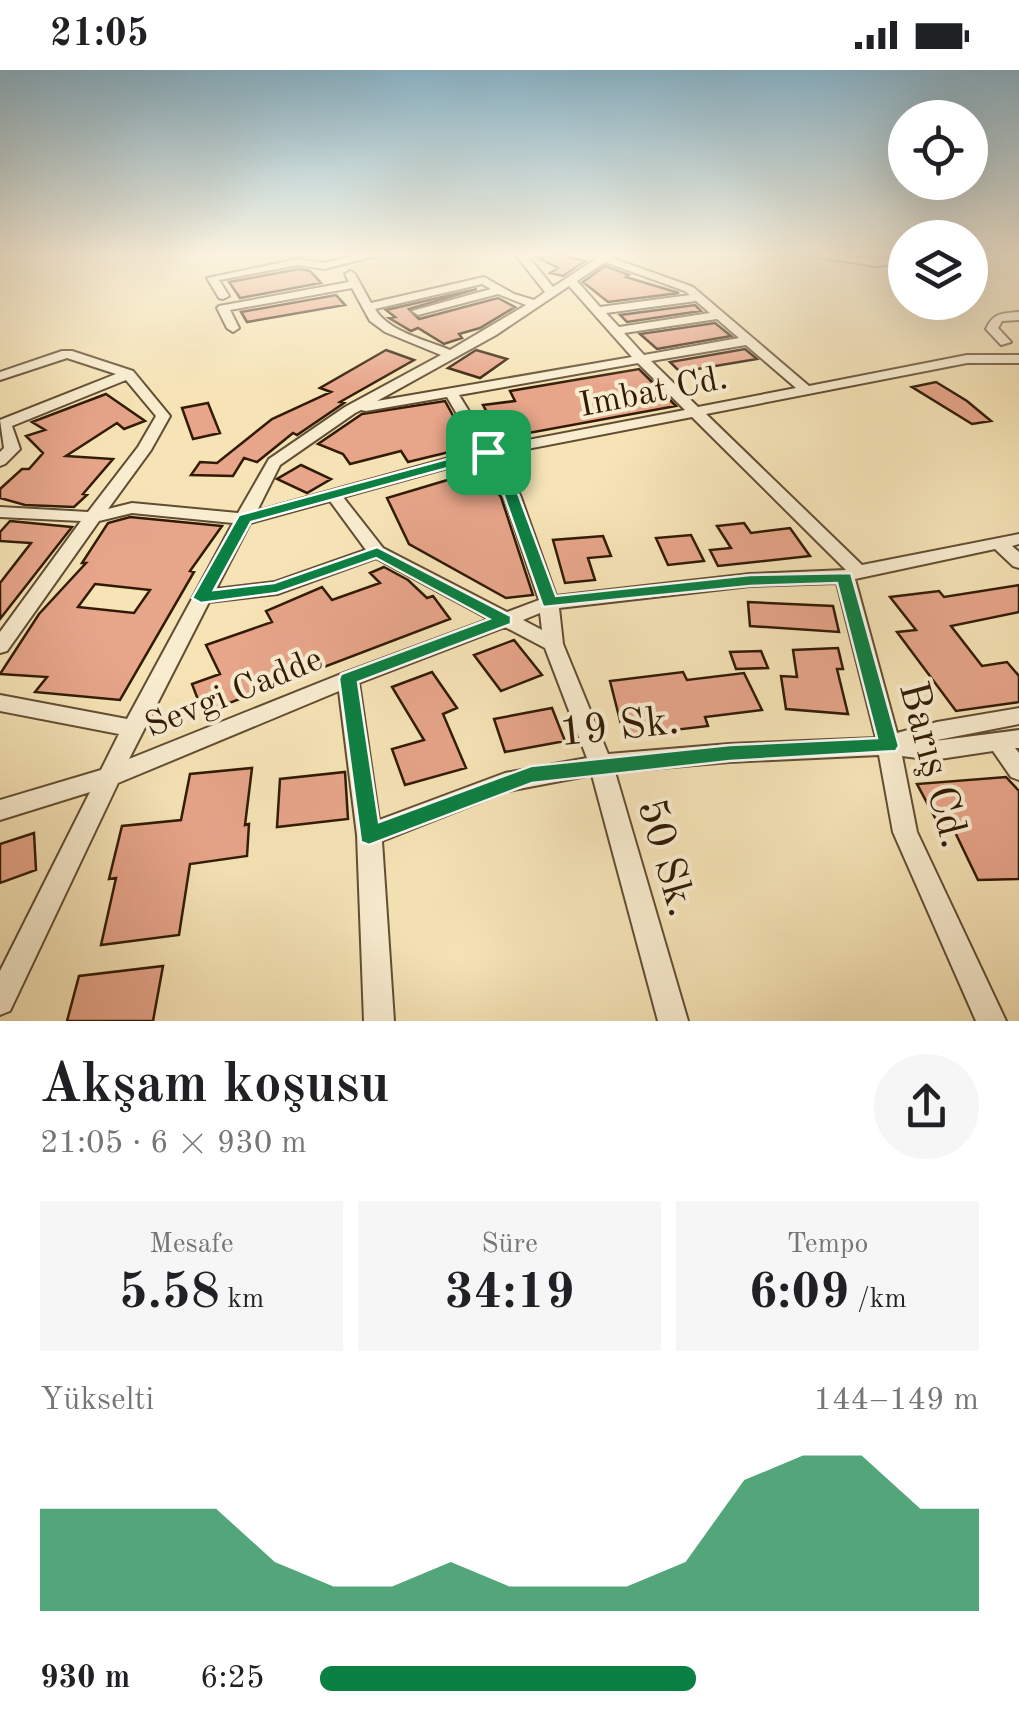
<!DOCTYPE html>
<html lang="tr">
<meta charset="utf-8">
<style>
:root{--surface:#fff;--page:#f6f6f6;--text:#202124;--muted:#757577;--accent:#0b8043}
body{margin:0;font-family:"Old Standard TT",serif;background:var(--page);color:var(--text);height:100vh;display:flex;flex-direction:column;font-size:38px;white-space:nowrap}
*{box-sizing:border-box;margin:0}
p{font-size:32px;color:var(--muted)}
.icon{flex:none;width:55px;height:55px;fill:none;stroke:currentColor;stroke-width:2;stroke-linecap:round;stroke-linejoin:round}
.map{position:relative;height:951px;overflow:hidden}
.drawer{display:flex;flex-direction:column;background:var(--surface);flex:1}
.drawer>*{flex:none}
.tools{position:absolute;left:888px;top:30px;display:grid;gap:20px}
.tools a{display:grid;place-items:center;width:100px;height:100px;border-radius:50%;background:var(--surface);box-shadow:0 10px 40px #0002;font-size:50px}
.pin{position:absolute;display:grid;place-items:center;width:85px;height:85px;color:#fff;margin:-42px;border-radius:20px;box-shadow:0 5px 15px #0006}
.round{display:grid;place-items:center;flex:none;width:105px;height:105px;border-radius:52px;background:var(--page)}
.overview{display:flex;align-items:center;justify-content:space-between;height:170px;padding:0 40px}
h1{font-size:55px;font-weight:700;line-height:75px}
.figures{display:grid;grid-template-columns:repeat(3,1fr);gap:15px;height:170px;padding:10px 40px}
.figures div{display:grid;align-content:center;border-radius:0px;background:var(--page);text-align:center}
.figures b{font-size:50px;font-weight:700}
.figures small{font-size:28px;font-weight:400}
.figures p{font-size:28px}
.chart{height:280px;padding:20px 40px}
.chart p{display:flex;justify-content:space-between}
.chart svg{width:100%;height:180px;margin-top:10px;fill:var(--accent);opacity:.7}
ul{padding:0 40px;list-style:none;font-size:32px}
li{display:grid;grid-template-columns:160px 120px 1fr;align-items:center;height:75px}
li i{height:25px;border-radius:12px;background:var(--accent)}
.status{display:flex;justify-content:space-between;align-items:center;height:70px;padding:0 50px;background:var(--surface);direction:ltr}
.status svg{height:28px;fill:currentColor}
.map>svg:first-child{display:block}
</style>
<div class="status"><b>21:05</b><svg viewBox="0 0 49 12"><path d="M0 12V9h3v3zM5 12V6h3v6zM10 12V3h3v9zM15 12V0h3v12zM26 1h20v11H26zM47 4h2v5h-2z"/></svg></div>
<div class="map">
<svg width="1019" height="951" viewBox="0 0 1019 951">
<rect width="100%" height="100%" fill="#f6e4b7"/>
<filter id="stains"><feTurbulence type="fractalNoise" baseFrequency=".002" numOctaves="4"/><feColorMatrix values="0 0 0 0 .2 0 0 0 0 .09 0 0 0 0 .02 0 0 0 .5 -.17"/></filter>
<radialGradient id="worn" r=".72"><stop offset=".6" stop-color="#630" stop-opacity="0"/><stop offset="1" stop-color="#630" stop-opacity=".3"/></radialGradient>
<path fill="#e7a58a" stroke="#311b05" stroke-width="2.5" fill-rule="evenodd" d="M531 184H557L585 191 563 206 550 203 558 198Z
M605 196 629 205 626 207 679 223 608 232 583 212Z
M299 199 310 201 321 213 240 228 229 212Z
M477 219 409 239 419 249 498 228 515 237 480 258 459 264 462 268 444 274 418 258 411 261 389 248 395 247 386 240Z
M336 225 345 235 247 252 241 242Z
M695 235 701 241 627 252 620 245Z
M715 253 731 266 657 279 640 264Z
M745 279 757 289 680 302 670 292Z
M386 280 414 290 340 332 344 333 297 365 293 363 257 392 244 388 233 406 191 405 200 392 217 393 272 349 331 322 320 318Z
M476 280 507 289 480 308 448 298Z
M639 299 676 336 501 368 483 335 515 331 510 321Z
M936 312 967 331 991 351 972 354 912 317Z
M106 324 145 351 124 359 117 353 66 386 113 389 83 424 87 425 74 437 25 435 0 428V419L22 399H29L43 383 26 366 45 360 32 352Z
M445 331 470 377 408 392 401 381 350 394 343 384 318 374 362 344Z
M208 333 220 363 193 369 182 338Z
M301 395 331 409 307 423 277 409Z
M481 400 501 427 533 525 506 528 409 474 387 428Z
M130 447 222 456 190 501 194 502 120 630 35 622 47 607 0 604 39 544 86 493H82L108 453ZM95 514 150 520 134 543 78 537Z
M10 451 72 457 0 549V513L31 473 0 471V462Z
M744 453 751 463 790 458 810 486 718 496 710 480 731 478 717 456Z
M691 465 704 491 668 495 656 468Z
M603 466 611 486 588 488 595 510 565 513 553 470Z
M384 497 408 510 427 528 433 526 450 549 203 643 192 614 220 604 206 575 272 552 266 541 322 517 332 530 380 513 370 503Z
M1019 515V542L951 556 982 596 1007 592 1019 606V632L956 641 897 562 916 560 890 527 939 521 944 527Z
M748 532 833 536 839 562 750 556Z
M514 570 542 605 501 621 474 585Z
M838 578 843 599H837L848 644 786 639 781 606 797 607 793 580Z
M761 581 768 598 736 599 730 582Z
M432 602 457 638 443 644 466 698 405 715 392 679 424 670 392 617Z
M683 602 687 610 744 603 762 640 705 647 708 656 624 666 610 611Z
M552 638 565 671 505 682 494 649Z
M252 698 245 755 249 754 247 786 190 794 179 865 101 875 116 808 109 809 122 756 181 750 190 704Z
M345 702 348 749 277 757 280 709Z
M1006 707 1019 721V809L978 810 953 758 941 759 917 714Z
M34 763 36 800 0 813V774Z
M163 896 153 951H67L79 906Z"/>
<g fill="none" stroke-linecap="round" stroke-linejoin="round">
<defs>
<path id="minor" d="M362 184H384L324 199 298 195 219 210 229 226 223 229 219 228 207 208 298 189 324 193Z
M515 184H526L553 217 596 189 594 184H616L612 188 693 217 809 316 967 285H1019V293H967L706 344 862 495 1019 464V474L1012 476 1019 482V498L1013 496 995 479 855 509 897 663 937 652 1019 638V654L927 672 1019 660V678H1015L1019 683V710L1011 707 993 681 933 690 902 686 917 762 1006 951H976L893 762 879 685 729 692 615 702 688 951H658L592 705 508 721 382 771 394 951H364L357 765 339 621 118 713 10 941 0 945V901L90 722 0 750V730L101 700 119 664 0 641V625L127 649 233 453 132 443 99 451 7 581 0 583V562L81 451 0 447V437L88 442 138 377 156 346 126 310 12 356 20 379 5 394 0 396V382L4 378 0 350 116 304 67 288 0 310V302L62 281H72L133 301 170 346 151 380 108 439 132 433 238 443 269 389 345 337 441 285 385 262 370 251 352 218 230 240 239 258 233 262 227 258 217 238 219 236 349 212 345 204 350 201 355 204 371 233 484 207 514 224 534 230 545 222ZM605 192 685 221 690 225 600 237 577 211ZM482 214 491 219 412 241 418 245 498 224 526 235 450 280C426 270 389 262 375 239ZM569 216 632 287 377 331 496 265ZM696 231 710 243 619 257 606 243ZM717 249 739 268 644 285 624 263ZM746 275 796 318 698 337 651 291ZM638 293 685 340 491 377 459 325ZM447 327 478 380 257 441 280 395 355 343 361 340 366 341ZM692 347 846 500 750 504 556 526 520 425 496 385ZM483 388 504 425 539 530 507 542 383 478 343 427ZM330 431 366 480 275 512 216 519 250 453ZM376 488 489 549 341 604 129 689 209 532 277 524ZM837 513 876 668 729 674 608 684 563 574 559 538 750 516ZM540 543 542 560 523 550ZM505 557 545 578 587 688 505 703 379 750 359 613Z
M799 184C835 184 869 191 905 187V193L876 196Z
M1019 242V250L1002 251 998 258 1011 272 1001 275 986 259C994 242 1002 244 1019 242Z"/>
</defs>
<use href="#minor" stroke="#624d32" stroke-width="4"/>
<use href="#minor" fill="#f9edd0" fill-rule="evenodd"/>
</g>
<linearGradient id="sky" x2="0" y2="1"><stop stop-color="#8ab8cf"/><stop offset="0.58" stop-color="#fbf3df"/><stop offset="1" stop-color="#fbf3df" stop-opacity="0"/></linearGradient>
<rect width="1019" height="318" fill="url(#sky)"/>
<path fill="#0b8043" stroke="#fff" stroke-width="2.5" fill-rule="evenodd" d="M484 379H493L519 426 556 526 750 505 851 503 899 676 896 681 730 691 532 713 369 775 361 772 339 609 341 604 489 549 376 488 277 523 201 533 192 528 239 445ZM484 388 504 426 543 537 750 516 837 513 877 668 730 675 531 696 379 752 358 612 511 554V546L377 477 274 513 214 520 251 452Z"/>
<g text-anchor="middle" stroke-width="8" stroke-linejoin="round" paint-order="stroke">
<g font-size="35" fill="#311b05" stroke="#f9edd0">
<text transform="translate(653 320) rotate(-11)" y="12">Imbat Cd.</text>
<text transform="translate(233 621) rotate(-22)" y="12">Sevgi Cadde</text>
</g>
<g font-size="42" fill="#311b05" stroke="#f9edd0">
<text transform="translate(619 654) rotate(-6)" y="15">19 Sk.</text>
<text transform="translate(936 694) rotate(75)" y="15">Barış Cd.</text>
<text transform="translate(669 787) rotate(74)" y="15">50 Sk.</text>
</g>
</g>
<rect width="100%" height="100%" filter="url(#stains)"/>
<rect width="100%" height="100%" fill="url(#worn)"/>
</svg>
<div class="tools">
<a><svg class="icon" aria-label="locate" viewBox="0 0 24 24"><circle cx="12" cy="12" r="6"/><path d="M12 2v4M12 18v4M2 12h4M18 12h4"/></svg></a>
<a><svg class="icon" aria-label="layers" viewBox="0 0 24 24"><path d="M12 4l9 5-9 5-9-5zM3 14l9 5 9-5"/></svg></a>
</div>
<div class="pin" style="left:488px;top:382px;background:#1e9e55"><svg class="icon" aria-label="arrive" viewBox="0 0 24 24"><path d="M6 21V4h12l-3 4 3 4H6"/></svg></div>
</div>
<section class="drawer">
<div class="overview"><div><h1>Akşam koşusu</h1><p>21:05 · 6 × 930 m</p></div><a class="round"><svg class="icon" aria-label="share" viewBox="0 0 24 24"><path d="M12 15V3M7 8l5-5 5 5M5 13v7h14v-7"/></svg></a></div>
<div class="figures">
<div><p>Mesafe</p><b>5.58<small> km</small></b></div>
<div><p>Süre</p><b>34:19</b></div>
<div><p>Tempo</p><b>6:09<small> /km</small></b></div>
</div>
<div class="chart"><p><span>Yükselti</span>144–149 m</p>
<svg viewBox="0 0 160 44" preserveAspectRatio="none"><path d="M0 44V19L10 19L20 19L30 19L40 32L50 38L60 38L70 32L80 38L90 38L100 38L110 32L120 12L130 6L140 6L150 19L160 19V44z"/></svg>
</div>
<ul>
<li><b>930 m</b>6:25<i style="width:57%"></i></li>
</ul>
</section>
